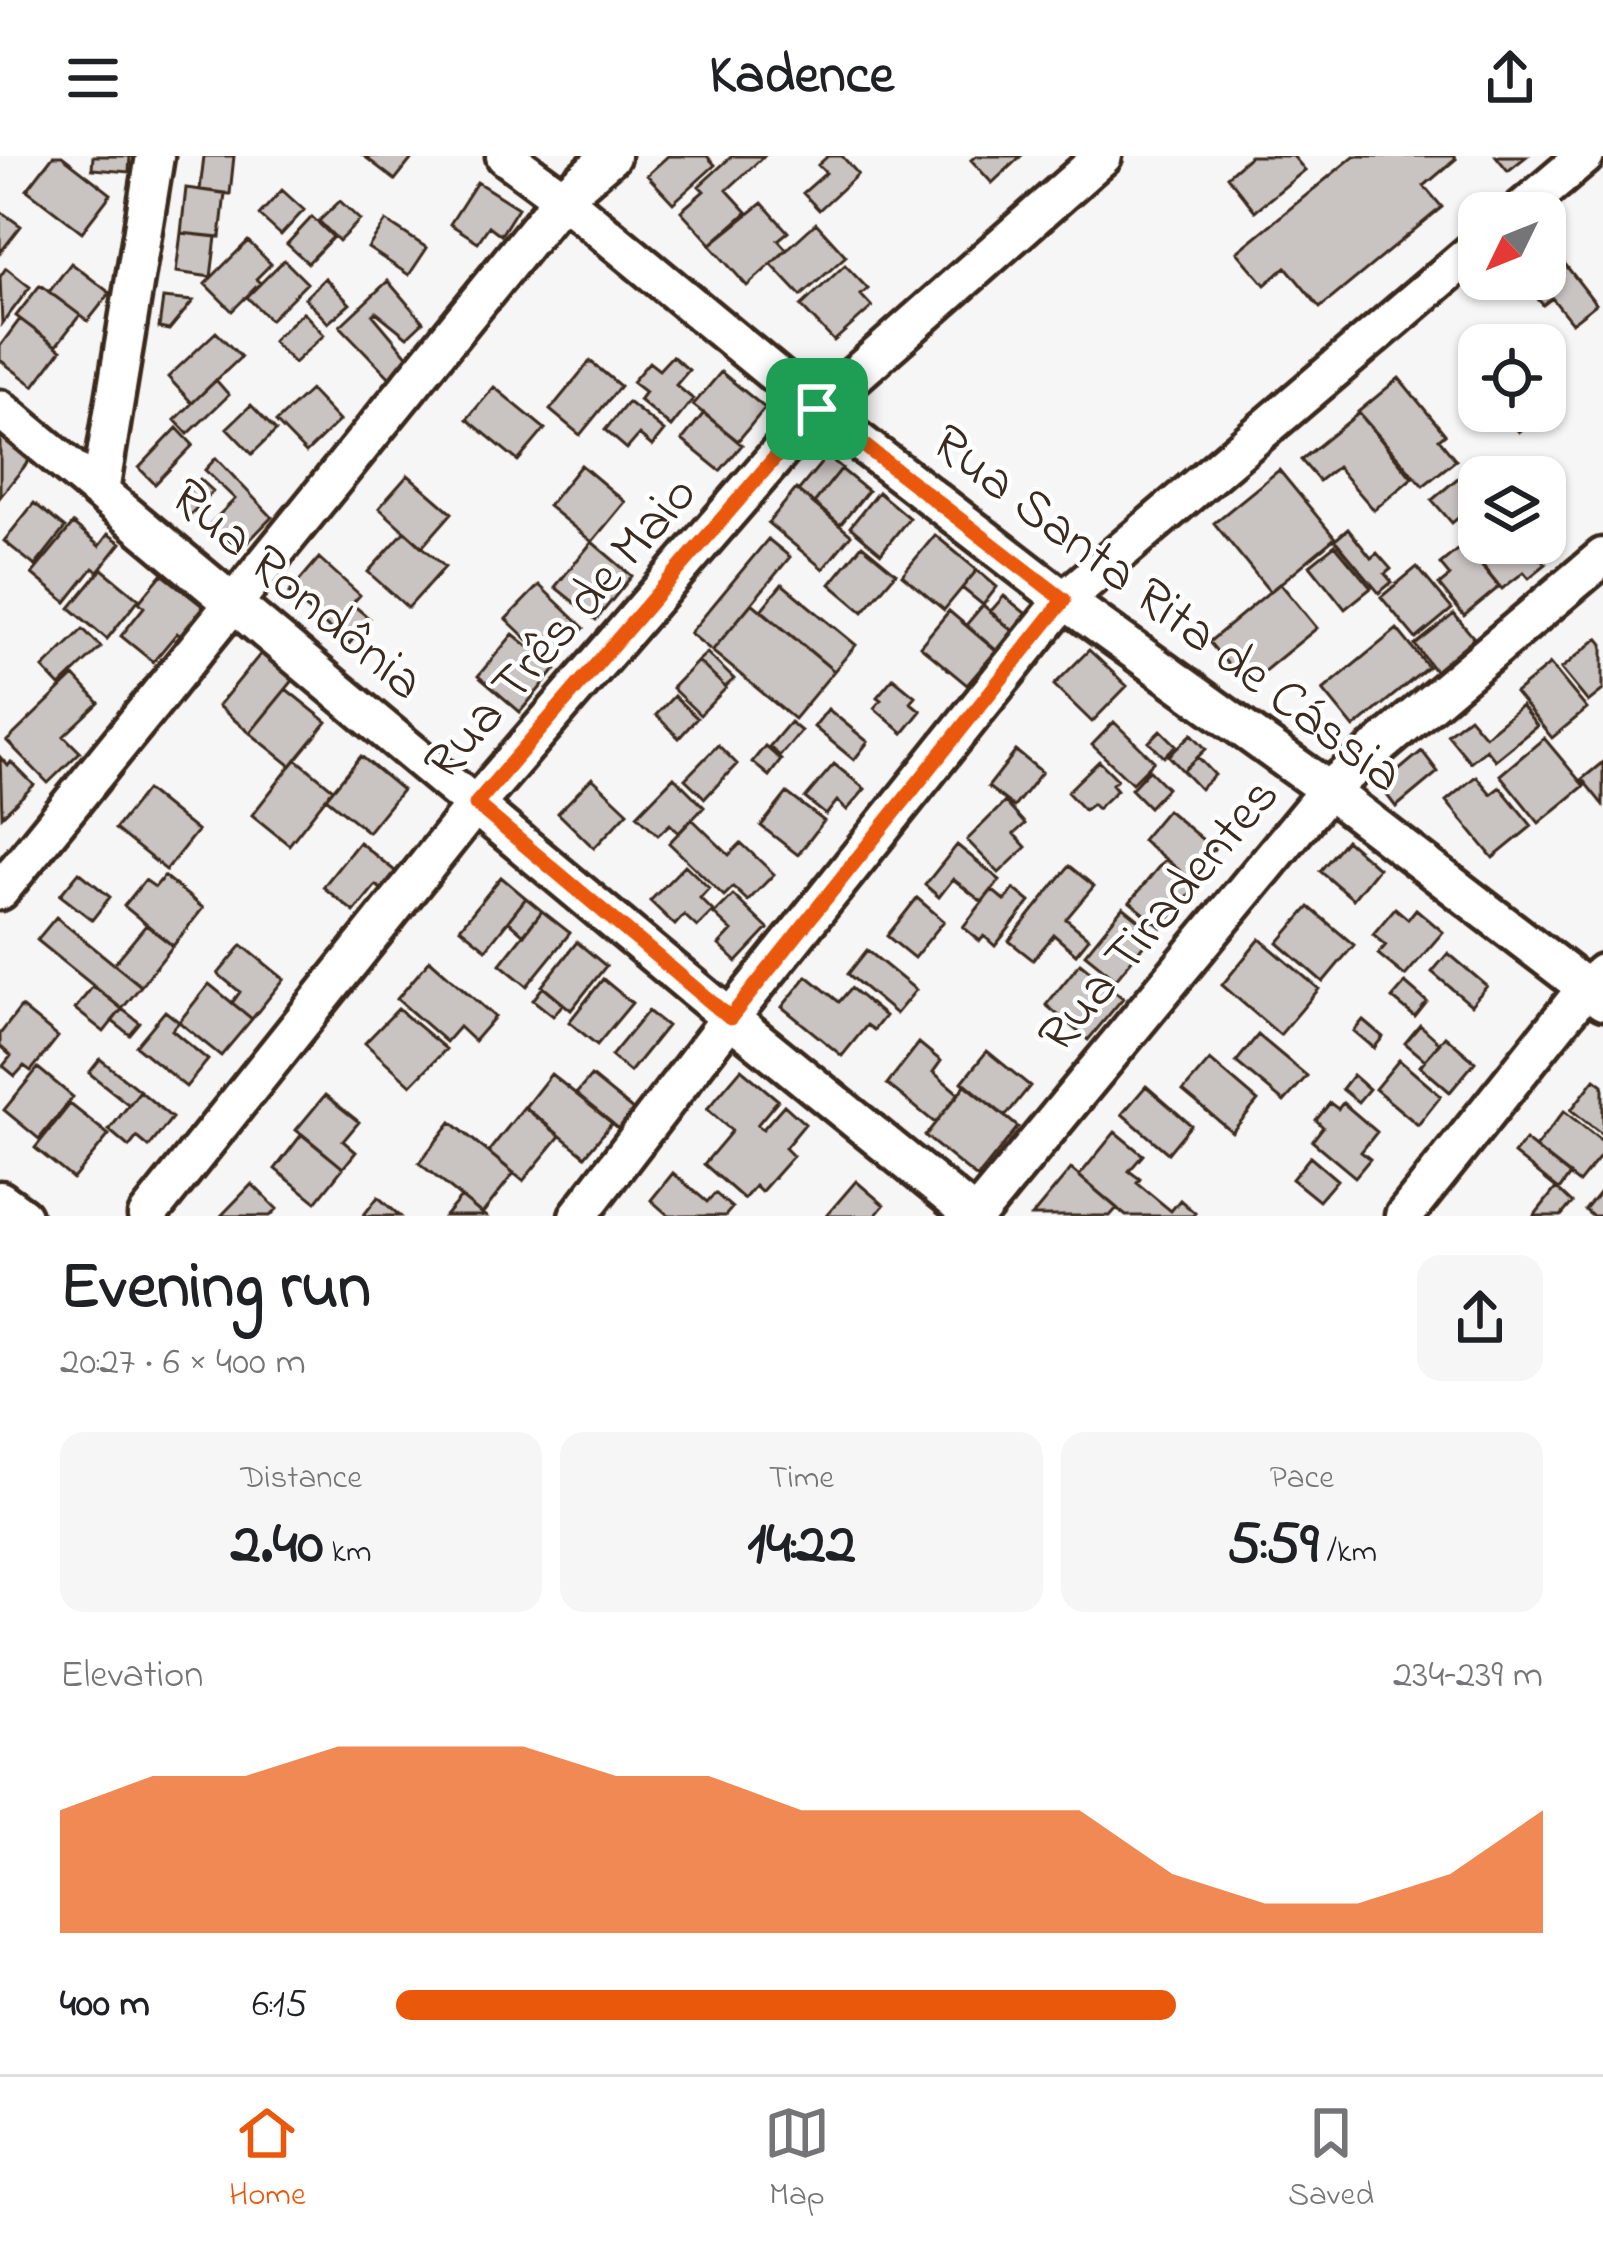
<!DOCTYPE html>
<meta charset="utf-8">
<style>
:root{--surface:#fff;--page:#f6f6f6;--text:#202124;--muted:#757577;--line:#e0e0e0;--accent:#ea580c}
body{margin:0;font-family:"Indie Flower",sans-serif;background:var(--page);color:var(--text);height:100vh;display:flex;flex-direction:column;font-size:45px;white-space:nowrap}
*{box-sizing:border-box;margin:0}
p{font-size:39px;color:var(--muted)}
.icon{flex:none;width:66px;height:66px;fill:none;stroke:currentColor;stroke-width:2;stroke-linecap:round;stroke-linejoin:round}
.map{position:relative;height:1060px;overflow:hidden}
.panel{display:flex;flex-direction:column;background:var(--surface);flex:1}
.panel>*{flex:none}
.needle{width:78px;rotate:227deg}
.controls{position:absolute;left:1458px;top:36px;display:grid;gap:24px}
.controls a{display:grid;place-items:center;width:108px;height:108px;border-radius:24px;background:var(--surface);box-shadow:0 3px 9px #0004;font-size:60px}
.pin{position:absolute;display:grid;place-items:center;width:102px;height:102px;color:#fff;margin:-51px;border-radius:24px;box-shadow:0 6px 18px #0006}
.round{display:grid;place-items:center;flex:none;width:126px;height:126px;border-radius:24px;background:var(--page)}
.summary{display:flex;align-items:center;justify-content:space-between;height:204px;padding:0 60px}
h1{font-size:66px;font-weight:800;line-height:90px}
.stats{display:grid;grid-template-columns:repeat(3,1fr);gap:18px;height:204px;padding:12px 60px}
.stats div{display:grid;align-content:center;border-radius:24px;background:var(--page);text-align:center}
.stats b{font-size:60px;font-weight:800}
.stats small{font-size:33px;font-weight:400}
.stats p{font-size:33px}
.chart{height:336px;padding:24px 60px}
.chart p{display:flex;justify-content:space-between}
.chart svg{width:100%;height:216px;margin-top:12px;fill:var(--accent);opacity:.7}
ul{padding:0 60px;list-style:none;font-size:39px}
li{display:grid;grid-template-columns:192px 144px 1fr;align-items:center;height:90px}
li i{height:30px;border-radius:15px;background:var(--accent)}
header{display:flex;justify-content:space-between;align-items:center;height:156px;padding:0 60px;background:var(--surface);font-size:54px;font-weight:800}
.dock{display:flex;justify-content:space-around;align-items:center;height:168px;border-top:3px solid var(--line);background:var(--surface);font-size:33px;color:var(--muted)}
.dock a{display:grid;justify-items:center;gap:6px}
.dock .active{color:var(--accent)}
.map>svg:first-child{display:block}
</style>
<header><svg class="icon" aria-label="menu" viewBox="0 0 24 24"><path d="M4 6h16M4 12h16M4 18h16"/></svg>Kadence<svg class="icon" aria-label="share" viewBox="0 0 24 24"><path d="M12 15V3M7 8l5-5 5 5M5 13v7h14v-7"/></svg></header>
<div class="map">
<svg width="1603" height="1060" viewBox="0 0 1603 1060">
<rect width="100%" height="100%" fill="#f7f6f6"/>
<filter id="ink" filterUnits="userSpaceOnUse"><feTurbulence type="fractalNoise" baseFrequency=".00833" numOctaves="2"/><feDisplacementMap in="SourceGraphic" scale="24" xChannelSelector="R" yChannelSelector="G"/><feConvolveMatrix kernelMatrix="1 2 1 2 8 2 1 2 1" color-interpolation-filters="sRGB"/></filter>
<g filter="url(#ink)">
<path fill="#c9c3c1" stroke="#3b2a1e" stroke-width="3" d="M53 0H62L111 38 82 76 27 34Z
M93 0H130L129 16 92 13Z
M204 0H234L230 38 200 34Z
M364 0H414L395 24Z
M668 0H707L715 9 673 47 647 19Z
M732 0H764L727 34 747 56 711 88 681 55 704 35 699 30Z
M828 0H842L858 18 819 54 803 37 826 17 818 9Z
M976 0H1021L992 27 971 4Z
M1250 0H1293L1305 14 1255 55 1227 20Z
M1354 0H1453L1456 3 1424 30 1442 51 1320 152 1286 111 1265 129 1237 96Z
M1496 0H1527L1508 15Z
M477 26 518 52 501 79 489 70 478 86 450 68Z
M186 32 225 37 220 81 181 77Z
M282 34 304 54 281 79 259 59Z
M340 45 360 64 339 85 319 65Z
M762 47 788 76 778 84 787 94 747 130 710 89Z
M0 55 21 70 0 97Z
M312 61 333 81 308 107 287 88Z
M386 65 427 92 409 119 368 92Z
M816 67 846 100 801 140 771 108Z
M181 77 216 81 211 121 176 116Z
M248 85 271 108 256 123 260 127 232 155 205 128Z
M1554 94 1596 148 1572 167 1552 142 1543 149 1521 123H1545V102Z
M284 104 307 127 270 164 247 141Z
M71 107 110 137 88 165 49 136Z
M845 109 868 133 861 139 872 151 834 185 801 150Z
M6 112 30 131 2 168 0 121Z
M325 122 350 148 328 167 305 142Z
M388 125 423 166 407 181 376 156 373 159 415 209 395 227 340 170Z
M40 129 80 159 56 190 16 160Z
M163 142 193 145 169 174 159 172Z
M303 156 324 179 294 207 272 185Z
M20 163 61 194 34 230 0 204V190Z
M216 176 241 201 192 247 168 221Z
M672 200 689 214 676 229 693 243 671 271 639 244 645 236 632 226 649 206 659 214Z
M590 205 620 230 580 279 550 254Z
M721 216 765 252 738 285 693 249Z
M1399 222 1445 278 1439 283 1456 304 1423 330 1358 256Z
M216 224 229 239 188 278 175 264Z
M494 231 545 273 518 305 467 263Z
M310 234 339 265 306 297 276 266Z
M628 246 664 275 652 290 639 279 627 293 605 274Z
M251 249 276 275 252 298 227 272Z
M1501 255H1545L1519 276Z
M704 257 742 289 720 315 682 284Z
M1359 257 1412 322 1374 354 1337 311 1319 325 1301 304Z
M177 272 193 289 155 328 139 312Z
M4 278 32 301 0 341V282Z
M827 300 842 312 814 347 798 335Z
M216 302 272 361 239 395 211 367 235 343 205 314Z
M581 309 625 346 592 386 548 350Z
M1472 310 1480 321 1479 345 1452 367 1432 344Z
M841 313 868 335 840 369 814 347Z
M1279 314 1335 382 1270 436 1214 367Z
M408 319 452 357 422 391 379 352Z
M200 323 213 335 189 360 177 348Z
M796 333 851 379 823 413 768 367Z
M878 336 909 362 881 397 850 371Z
M34 347 65 372 35 410 4 385Z
M73 368 99 390 108 378 121 387 98 416 93 412 66 446 32 418Z
M1348 373 1371 402 1377 397 1391 413 1385 418 1392 426 1379 437 1335 384Z
M405 375 445 411 408 452 368 416Z
M1479 377V387H1528L1546 408 1529 422 1524 416 1502 433 1465 388Z
M935 379 977 414 944 454 902 419Z
M768 383 790 401 712 495 690 477Z
M592 386 632 420 596 464 555 431Z
M1464 388 1499 431 1464 460 1439 429 1450 420 1440 408Z
M862 389 896 417 863 456 830 428Z
M1335 389 1371 432 1345 453 1310 409Z
M319 402 360 439 352 448 370 463 348 489 289 437Z
M1417 411 1452 453 1416 483 1381 441Z
M102 413 139 443 107 483 70 452Z
M977 414 997 431 983 449 962 432Z
M162 418 205 452 182 481 177 477 153 506 121 480 144 451 139 446Z
M1280 427 1317 472 1246 530 1209 486Z
M782 428 856 489 834 515 761 454Z
M539 429 584 472 551 506 506 463Z
M1004 440 1035 465 1022 482 990 456Z
M752 447 834 515 794 563 712 495Z
M983 449 1019 480 1003 500 966 469Z
M949 455 996 495 967 529 920 490Z
M1454 458 1474 482 1435 515 1415 489Z
M83 473 101 491 60 530 43 512Z
M1397 473 1428 511 1354 572 1323 534Z
M513 478 556 513 520 556 478 520Z
M1598 482 1603 488V534L1588 546 1561 513Z
M1089 494 1127 530 1092 566 1054 529Z
M262 496 295 522 250 577 218 550Z
M707 497 734 523 725 531 698 505Z
M698 505 726 532 700 559 672 532Z
M1550 508 1587 553 1552 582 1515 537Z
M74 520 99 547 64 580 80 596 48 627 7 585Z
M893 522 915 540 910 546 921 555 903 577 874 552 881 544 877 541Z
M286 533 327 566 291 610 250 577Z
M674 540 697 562 679 582 656 559Z
M1521 550 1537 570 1495 604 1486 593 1470 606 1447 578 1469 561 1485 580Z
M828 553 868 586 854 604 814 571Z
M790 566 801 575 780 600 769 591Z
M1114 566 1154 605 1132 627 1092 589Z
M1161 574 1176 589 1164 601 1149 586Z
M1192 578 1206 593 1183 615 1169 600Z
M1544 582 1584 630 1539 667 1500 619Z
M718 589 737 608 705 642 685 623Z
M765 590 781 604 769 620 752 606Z
M1016 595 1042 616 1014 651 988 631Z
M1422 595 1438 616 1396 651 1380 630Z
M361 600 402 634 368 676 326 642Z
M0 601 8 610 11 606 34 629 2 660Z
M1198 601 1215 619 1200 633 1183 615Z
M296 603 333 633 289 689 252 659Z
M1099 605 1117 623 1112 628 1117 634 1097 653 1092 648 1084 654 1067 636Z
M1603 606V649L1582 623Z
M834 608 865 633 847 654 837 645 826 659 805 642Z
M1149 614 1167 632 1149 651 1131 633Z
M1476 620 1491 638 1500 631 1532 670 1493 702 1446 645Z
M674 621 704 651 679 677 670 668 658 679 637 659Z
M592 622 628 656 594 692 558 657Z
M146 634 197 675 166 714 115 673Z
M787 637 824 665 798 699 761 670Z
M1005 646 1025 668 1014 678 1026 691 999 717 967 684Z
M1167 654 1214 693 1190 723 1142 684Z
M692 663 729 699 741 687 774 718 748 745 733 731 724 740 669 687Z
M1346 684 1378 712 1353 743 1320 715Z
M359 686 400 719 386 737 376 729 354 756 323 731Z
M957 689 1000 724 982 746 953 723 939 741 925 729Z
M1165 703 1197 729 1162 772 1130 746Z
M685 709 709 732 700 742 713 755 697 771 684 759 675 769 650 745Z
M1069 710 1094 730 1066 763 1089 782 1076 798 1054 779 1033 804 1009 785Z
M79 716 110 741 92 764 60 739Z
M164 720 203 752 173 790 124 750 145 724 155 731Z
M501 721 526 742 486 793 460 772Z
M1014 733 1030 746 995 790 984 780 980 785 963 771 992 734 1005 745Z
M733 739 768 773 737 806 719 789 732 775 714 758Z
M526 742 542 755 524 779 508 765Z
M917 742 944 765 914 802 887 780Z
M1123 751 1154 776 1116 823 1085 798Z
M1309 751 1354 789 1323 826 1278 787Z
M1395 752 1408 763 1416 753 1443 776 1405 820 1378 798 1386 789 1373 778Z
M542 755 570 777 527 830 500 808Z
M56 761 141 830 122 853 37 784Z
M146 769 173 790 141 830 114 808Z
M1260 783 1319 833 1280 879 1222 829Z
M577 786 606 810 571 854 542 830Z
M242 789 284 823 252 863 232 847 240 836 218 818Z
M867 794 916 834 896 858 848 818Z
M1448 797 1487 830 1471 849 1432 816Z
M430 804 495 861 474 885 459 871 446 886 397 843Z
M1080 807 1123 842 1088 884 1046 849Z
M807 820 839 846 851 832 885 860 874 874 867 869 842 900 782 851Z
M603 823 632 847 597 889 569 866Z
M1405 827 1427 846 1415 861 1392 842Z
M209 828 252 863 221 900 179 866Z
M93 830 122 853 104 876 75 853Z
M543 831 563 848 553 860 533 844Z
M21 851 58 881 31 915 24 910 15 920 3 910 11 900 0 890V878Z
M122 853 140 867 130 879 112 865Z
M398 853 446 893 411 929 365 887Z
M165 855 179 866 172 874 208 904 186 931 136 890Z
M648 855 667 870 630 916 611 900Z
M1363 864 1383 881 1374 892 1354 875Z
M1420 869 1440 887 1425 904 1405 887Z
M1258 879 1307 920 1284 946 1236 906Z
M1445 880 1475 906 1450 936 1420 910Z
M919 887 941 905 933 916 959 938 935 967 887 928Z
M987 895 1030 930 1005 961 962 926Z
M100 903 140 935 129 949 89 917Z
M1210 904 1258 945 1232 976 1183 935Z
M1399 904 1441 940 1418 969 1375 933Z
M38 912 73 941 39 983 4 954Z
M741 913 778 944 757 969 763 973 784 949 805 968 785 992 793 1000 761 1036 755 1030 744 1043 704 1008 732 975 707 953Z
M551 918 612 967 585 1000 525 951Z
M1353 919 1369 933 1358 946 1342 933Z
M591 920 639 959 624 977 576 938Z
M1595 923 1603 929V979L1571 954Z
M966 928 1018 971 977 1022 925 980Z
M1146 930 1191 969 1168 997 1122 958Z
M140 935 172 962 149 991 137 981 129 991 109 974Z
M325 939 359 966 343 985 356 996 343 1012 296 974Z
M1330 947 1338 953 1343 947 1377 976 1361 996 1370 1003 1355 1021 1312 985 1323 971 1316 964Z
M70 948 109 979 73 1023 35 992Z
M524 951 560 980 523 1025 488 996Z
M1564 955 1603 986V997L1579 1027 1535 992Z
M451 966 514 1017 482 1058 419 1007Z
M1115 976 1143 999 1129 1015 1140 1023 1137 1027 1171 1055 1180 1044 1195 1057 1192 1060H1126L1079 1020Z
M302 978 343 1012 316 1046 275 1013Z
M1525 984 1570 1019 1559 1034 1514 998Z
M1310 1001 1337 1024 1319 1045 1292 1023Z
M1071 1013 1117 1052 1110 1060H1032Z
M673 1017 707 1046 715 1037 732 1052 725 1060H669L651 1044Z
M856 1025 884 1049 875 1060H826Z
M252 1028 277 1053 270 1060H221Z
M1556 1032 1572 1047 1561 1060H1534Z
M1603 1032V1060H1592L1585 1054Z
M378 1041 400 1060H363Z
M461 1041 482 1058 485 1060H445Z"/>
<g fill="none" stroke-linecap="round" stroke-linejoin="round">
<defs>
<path id="street" d="M505 0 562 42 817 253 1064 444 1328 634 1603 845
M1518 57 1585 0
M0 253 730 862 974 1060
M100 336 155 0
M0 735 562 42 611 0
M0 1044 22 1060
M147 1060 476 648 817 253 1103 0
M578 1060 730 862 1064 444 1479 90
M976 1060 1328 634 1603 401
M1404 1060 1586 832 1603 817"/>
</defs>
<use href="#street" stroke="#3b2a1e" stroke-width="45"/>
<use href="#street" stroke="#fff" stroke-width="36"/>
</g>
</g>
<g fill="none" stroke-linecap="round" stroke-linejoin="round" filter="url(#ink)">
<defs>
<path id="route" d="M817 253 1064 444 730 862 476 648Z"/>
</defs>
<use href="#route" stroke="#fff" stroke-width="24"/>
<use href="#route" stroke="#ea580c" stroke-width="15"/>
</g>
<g text-anchor="middle" stroke-width="9" stroke-linejoin="round" paint-order="stroke">
<g font-size="54" fill="#3b2a1e" stroke="#fff">
<text transform="translate(299 431) rotate(40)" y="19">Rua Rondônia</text>
<text transform="translate(1169 450) rotate(37)" y="19">Rua Santa Rita de Cássia</text>
<text transform="translate(558 470) rotate(-49)" y="19">Rua Três de Maio</text>
<text transform="translate(1156 757) rotate(-50)" y="19">Rua Tiradentes</text>
</g>
</g>
</svg>
<div class="controls">
<a><svg class="needle" viewBox="-14 -14 28 28"><path d="M0-13l5 13h-10z" fill="#e53935"/><path d="M0 13l5-13h-10z" fill="#757577"/></svg></a>
<a><svg class="icon" aria-label="locate" viewBox="0 0 24 24"><circle cx="12" cy="12" r="6"/><path d="M12 2v4M12 18v4M2 12h4M18 12h4"/></svg></a>
<a><svg class="icon" aria-label="layers" viewBox="0 0 24 24"><path d="M12 4l9 5-9 5-9-5zM3 14l9 5 9-5"/></svg></a>
</div>
<div class="pin" style="left:817px;top:253px;background:#1e9e55"><svg class="icon" aria-label="arrive" viewBox="0 0 24 24"><path d="M6 21V4h12l-3 4 3 4H6"/></svg></div>
</div>
<section class="panel">
<div class="summary"><div><h1>Evening run</h1><p>20:27 · 6 × 400 m</p></div><a class="round"><svg class="icon" aria-label="share" viewBox="0 0 24 24"><path d="M12 15V3M7 8l5-5 5 5M5 13v7h14v-7"/></svg></a></div>
<div class="stats">
<div><p>Distance</p><b>2.40<small> km</small></b></div>
<div><p>Time</p><b>14:22</b></div>
<div><p>Pace</p><b>5:59<small> /km</small></b></div>
</div>
<div class="chart"><p><span>Elevation</span>234–239 m</p>
<svg viewBox="0 0 160 44" preserveAspectRatio="none"><path d="M0 44V19L10 12L20 12L30 6L40 6L50 6L60 12L70 12L80 19L90 19L100 19L110 19L120 32L130 38L140 38L150 32L160 19V44z"/></svg>
</div>
<ul>
<li><b>400 m</b>6:15<i style="width:68%"></i></li>
</ul>
</section>
<nav class="dock">
<a class="active"><svg class="icon" aria-label="home" viewBox="0 0 24 24"><path d="M3 11l9-7 9 7M6 9v11h12V9"/></svg>Home</a>
<a><svg class="icon" aria-label="map" viewBox="0 0 24 24"><path d="M3 6l6-2 6 2 6-2v14l-6 2-6-2-6 2zM9 4v14M15 6v14"/></svg>Map</a>
<a><svg class="icon" aria-label="saved" viewBox="0 0 24 24"><path d="M7 4h10v16l-5-4-5 4z"/></svg>Saved</a>
</nav>
